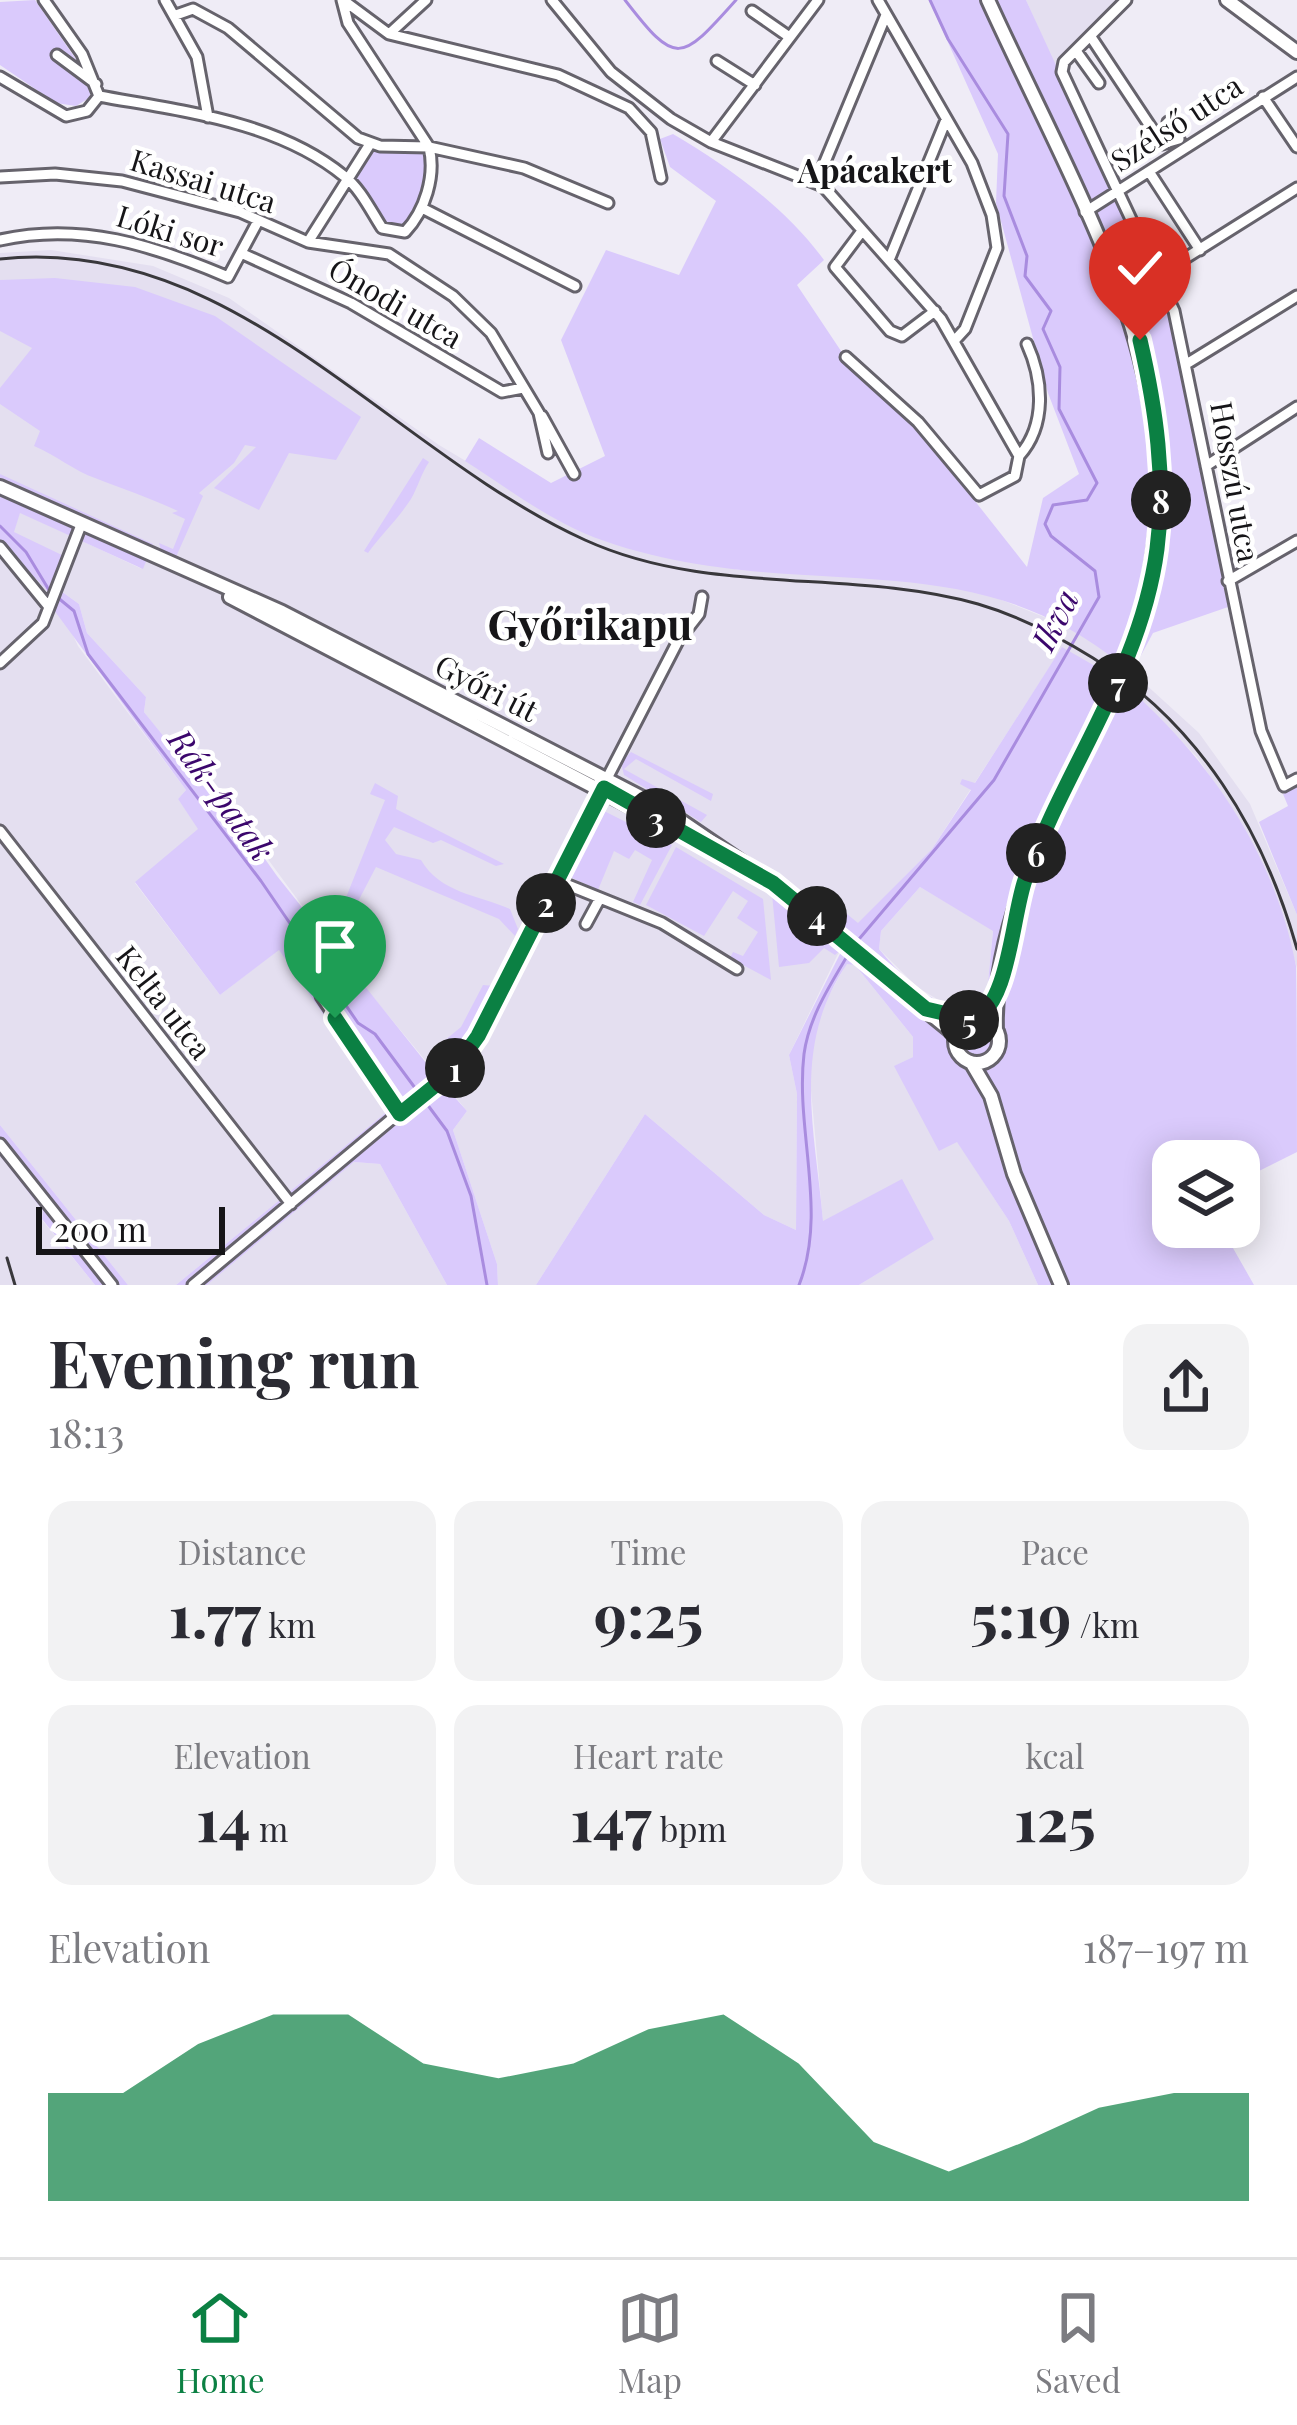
<!DOCTYPE html>
<meta charset="utf-8">
<style>
:root{--surface:#fff;--page:#f2f2f3;--text:#2b2b33;--muted:#7c7c81;--line:#e1e1e2;--accent:#0b8043}
body{margin:0;font-family:"Playfair Display",serif;background:var(--page);color:var(--text);height:100vh;display:flex;flex-direction:column;font-size:45px;white-space:nowrap}
*{box-sizing:border-box;margin:0}
p{font-size:39px;color:var(--muted)}
.icon{flex:none;width:66px;height:66px;fill:none;stroke:currentColor;stroke-width:2;stroke-linecap:round;stroke-linejoin:round}
.map{position:relative;height:1285px;overflow:hidden}
.sheet{display:flex;flex-direction:column;background:var(--surface);flex:1}
.sheet>*{flex:none}
.tools{position:absolute;left:1152px;top:1140px;display:grid;gap:24px}
.tools a{display:grid;place-items:center;width:108px;height:108px;border-radius:24px;background:var(--surface);box-shadow:0 6px 30px #0003;font-size:60px}
.scale{position:absolute;left:36px;bottom:30px;width:189px;box-sizing:border-box;padding-left:12px;border:6px solid #161518;border-top:0;font-size:33px;line-height:42px;white-space:nowrap;color:#161518;-webkit-text-stroke:9px #fff;paint-order:stroke}
.pin{position:absolute;display:grid;place-items:center;width:102px;height:102px;color:#fff;margin:-123px -51px;border-radius:50% 50% 50% 0;rotate:-45deg;box-shadow:0 0 12px #0007}
.pin .icon{rotate:45deg}
.km{position:absolute;width:60px;height:60px;margin:-30px;border-radius:50%;background:#222;color:#fff;font-size:33px;line-height:60px;text-align:center}
.round{display:grid;place-items:center;flex:none;width:126px;height:126px;border-radius:24px;background:var(--page)}
.overview{display:flex;align-items:center;justify-content:space-between;height:204px;padding:0 48px}
h1{font-size:66px;font-weight:700;line-height:90px}
.metrics{display:grid;grid-template-columns:repeat(3,1fr);gap:18px;height:204px;padding:12px 48px}
.metrics div{display:grid;align-content:center;border-radius:24px;background:var(--page);text-align:center}
.metrics b{font-size:60px;font-weight:700}
.metrics small{font-size:33px;font-weight:400}
.metrics p{font-size:33px}
.chart{height:336px;padding:24px 48px}
.chart p{display:flex;justify-content:space-between}
.chart svg{width:100%;height:216px;margin-top:12px;fill:var(--accent);opacity:.7}
.tabs{display:flex;justify-content:space-around;align-items:center;height:168px;border-top:3px solid var(--line);background:var(--surface);font-size:33px;color:var(--muted)}
.tabs a{display:grid;justify-items:center;gap:6px}
.tabs .current{color:var(--accent)}
.map>svg:first-child{display:block}
</style>
<div class="map">
<svg width="1297" height="1285" viewBox="0 0 1297 1285">
<rect width="100%" height="100%" fill="#efecf6"/>
<path fill="#e4dff0" d="M1026 0H1130L1057 70Z
M51 250 153 266 229 298 439 445 588 534 739 570 876 575 979 591 1074 629 1122 664 1114 678 1062 648 932 849 858 924 837 956 789 1055 797 1094 796 1230 764 1215 645 1114 536 1285H498L497 1264 453 1130 467 1111 336 952 185 746 177 754 144 712 146 697 87 633 79 604 54 586 13 533 20 512 142 569 0 474V253Z
M0 541 57 601 78 646 186 790 178 799 199 829 135 883 220 995 279 949 389 1110 176 1285H128L0 1125Z
M1131 671 1199 733 1250 804 1297 915V968L1277 901 1242 824 1197 757 1125 686Z
M920 887 993 930 986 1003 976 1012 950 1007 917 987 879 949 881 931Z
M847 963 855 965 913 1037V1057L895 1066 940 1150 957 1141 1009 1221 1038 1285H859L934 1238 823 1222 808 1057 824 1004Z
M0 1156 43 1211 42 1220 95 1285H0Z
M354 1162 380 1164 447 1285H207Z"/>
<path fill="#dacafc" fill-rule="evenodd" d="M35 0 93 84 89 98 76 106 56 103 0 65V2Z
M929 0H1026L1168 309 1228 607 1153 633 1125 685C1209 758 1275 854 1296 966 1297 1020 1297 1095 1297 1152L1239 1181V1161H1173V1227H1221L1254 1285H1038L1009 1221 957 1142 939 1151 894 1066 913 1057V1037L855 965 847 964C791 1046 815 1129 823 1221L902 1179 934 1239 859 1285H536L645 1114 764 1215 796 1230 797 1094 789 1055 843 948 835 955 824 948 809 963 779 967 772 894 793 902 830 933 847 914 858 923 932 849 971 790 960 784 962 779 975 783 1062 647 1114 677 1121 664C1000 567 885 585 741 570 685 564 614 550 565 524 530 506 498 482 465 461L479 438 551 483 605 456 561 340 606 250 679 275 716 201 670 167 660 139 673 134C729 167 785 207 824 260L797 285 849 363 915 425 1027 567 1043 498 1079 474 1048 393 996 203 998 154ZM920 887 993 931 986 1003 976 1012C937 1011 902 977 879 949L881 931Z
M373 149 425 154 423 193 404 224 383 223 354 179Z
M55 278 135 287 215 316 361 417 336 460 289 453 259 510 214 488 256 447 245 445 234 463 199 493 203 496 176 557 161 550 159 543 173 549 185 519 172 513 178 511C150 498 123 489 95 478 76 472 56 455 34 446L40 431 0 404V388L32 348 0 331V280Z
M423 458 429 462C421 474 418 487 411 499 398 519 381 535 368 553L364 551Z
M0 474 153 544 143 569 20 513 14 532 64 556 54 586 79 604 87 633 146 697 144 712 177 753 185 746 277 876 435 1074 442 1083 455 1076 450 1092 467 1111 453 1130 497 1264 498 1285H447L380 1164 354 1162 207 1285H176L389 1110 279 950 220 995 135 882 198 829 178 799 186 790 54 610 57 601 0 541Z
M631 752 713 794 711 801 636 759 624 769 707 815 701 822 624 775 621 763Z
M375 783 398 796 396 809 504 864 496 866 441 840 433 843 394 827 385 840 396 854 421 860C440 893 478 895 510 909L518 929 515 936 499 919 376 867 340 936 331 935 385 800 370 794Z
M1297 786V915L1259 822 1288 806 1283 794Z
M602 810 672 845 640 905 633 902 652 860 635 850 629 859 614 851 598 890 570 877Z
M676 847 763 899 771 980 730 958 733 952 743 956 758 932 737 918 748 901 733 891 704 936 646 905Z
M483 985 495 986 453 1060 432 1051 461 1027Z
M0 1125 128 1285H95L42 1219 43 1211 0 1156Z"/>
<g fill="none" stroke-linecap="round" stroke-linejoin="round">
<path stroke="#a98cdf" stroke-width="3" d="M625 0C676 66 680 63 736 0
M0 526 26 552 49 590
M57 597 74 611 88 654 261 881 358 1023 375 1034 447 1131 471 1196 487 1285
M854 945 994 780 1099 597 1095 571 1051 536 1045 524 1053 505 1087 500 1097 483 1059 409 1060 367 1043 329 1051 311 1025 276 1027 256 1004 196 1008 134 948 39 930 0
M799 1285C828 1212 795 1130 804 1054 809 1017 830 985 849 953"/>
<defs>
<path id="minor" d="M44 0 82 54 99 96
M165 0 197 57 208 117
M342 0 348 23 429 147 524 168 608 203
M343 0 389 34 558 75 629 108 651 132 661 178
M552 0 611 72 671 119 711 142 823 186 941 319 1019 456C1047 425 1043 379 1027 344
M878 0 972 163 992 215 997 248 965 329 954 341
M1126 0 1064 62 1062 72 1174 311 1261 731 1284 786 1297 779
M752 11 788 36
M389 34 426 0
M1091 37 1162 144 1179 139 1168 122
M1076 51 1099 83
M57 55 96 84
M717 61 755 85
M0 77 66 116 87 111 99 96
M99 96C181 111 277 121 344 176 360 188 371 211 382 228L405 232C425 211 436 176 429 147L380 146 358 138 228 28 193 9 176 15
M1263 97 1297 147
M711 142 818 0
M1150 173 1200 250
M0 177 55 174 122 181 240 212 308 242 389 254 453 296 491 333 539 413 548 453
M817 181 886 15
M422 208 575 286
M1085 212 1297 77
M862 231 835 267 890 331 902 336 935 311
M0 240C81 222 153 245 228 277L258 221
M308 242 370 144
M243 254 351 303 502 392 523 388
M889 260 946 120
M1160 274 1297 188
M846 357 918 422 979 495 1015 476 1019 456
M1188 363 1297 296
M542 416 574 474
M1206 466 1297 407
M0 547 49 607
M1228 581 1297 541
M0 663 43 623 81 525
M0 831 291 1204
M558 881 662 923 737 969
M586 924 599 900
M321 996 400 1115
M0 1144 112 1285
M193 1285 461 1061 678 641 699 614 702 597"/>
<path id="major" d="M988 0C1098 242 1234 438 1107 706 1059 809 992 913 996 1031
M1227 0 1297 52
M0 487 282 612 662 808 800 902 862 958
M230 597 728 857
M863 959 956 1035
M955 1041a22 22 0 1 1 44 0a22 22 0 1 1-44 0Z
M971 1062 991 1096 1014 1174 1061 1285"/>
</defs>
<use href="#minor" stroke="#66636c" stroke-width="15"/>
<use href="#major" stroke="#66636c" stroke-width="18"/>
<use href="#minor" stroke="#fff" stroke-width="9"/>
<use href="#major" stroke="#fff" stroke-width="12"/>
<path stroke="#39383c" stroke-width="3" d="M0 259C235 234 389 451 585 540 710 597 850 568 978 604 1019 616 1058 636 1093 658 1199 724 1264 831 1297 949
M7 1258 15 1285"/>
</g>
<g fill="none" stroke-linecap="round" stroke-linejoin="round">
<defs>
<path id="route" d="M335 1018 400 1114 453 1071 478 1036 604 788 773 883 926 1009 973 1020C1009 1005 1012 917 1025 880 1065 767 1141 671 1157 549 1166 478 1156 409 1140 340"/>
</defs>
<use href="#route" stroke="#fff" stroke-width="24"/>
<use href="#route" stroke="#0b8043" stroke-width="15"/>
</g>
<g text-anchor="middle" stroke-width="9" stroke-linejoin="round" paint-order="stroke">
<g font-size="30" fill="#161518" stroke="#fff">
<text transform="translate(1177 124) rotate(-33)" y="10">Szélső utca</text>
<text transform="translate(203 182) rotate(17)" y="10">Kassai utca</text>
<text transform="translate(170 232) rotate(17)" y="10">Lóki sor</text>
<text transform="translate(395 304) rotate(30)" y="10">Ónodi utca</text>
<text transform="translate(1234 482) rotate(80)" y="10">Hosszú utca</text>
<text transform="translate(486 689) rotate(27)" y="10">Győri út</text>
<text transform="translate(163 1003) rotate(52)" y="10">Kelta utca</text>
</g>
<g font-size="33" font-weight="bold" fill="#161518" stroke="#fff">
<text x="875" y="183">Apácakert</text>
</g>
<g font-size="33" font-style="italic" fill="#3b066c" stroke="#fff">
<text transform="translate(1055 620) rotate(-63)" y="12">Ikva</text>
<text transform="translate(221 795) rotate(54)" y="12">Rák-patak</text>
</g>
<g font-size="42" font-weight="bold" fill="#161518" stroke="#fff">
<text x="590" y="640">Győrikapu</text>
</g>
</g>
</svg>
<div class="tools">
<a><svg class="icon" aria-label="layers" viewBox="0 0 24 24"><path d="M12 4l9 5-9 5-9-5zM3 14l9 5 9-5"/></svg></a>
</div>
<div class="scale">200 m</div>
<div class="pin" style="left:335px;top:1018px;background:#1e9e55"><svg class="icon" aria-label="arrive" viewBox="0 0 24 24"><path d="M6 21V4h12l-3 4 3 4H6"/></svg></div>
<div class="pin" style="left:1140px;top:340px;background:#d93025"><svg class="icon" aria-label="check" viewBox="0 0 24 24"><path d="M5 12l5 5 9-10"/></svg></div>
<b class="km" style="left:455px;top:1068px">1</b>
<b class="km" style="left:546px;top:903px">2</b>
<b class="km" style="left:656px;top:818px">3</b>
<b class="km" style="left:817px;top:916px">4</b>
<b class="km" style="left:969px;top:1020px">5</b>
<b class="km" style="left:1036px;top:853px">6</b>
<b class="km" style="left:1118px;top:683px">7</b>
<b class="km" style="left:1161px;top:500px">8</b>
</div>
<section class="sheet">
<div class="overview"><div><h1>Evening run</h1><p>18:13</p></div><a class="round"><svg class="icon" aria-label="share" viewBox="0 0 24 24"><path d="M12 15V3M7 8l5-5 5 5M5 13v7h14v-7"/></svg></a></div>
<div class="metrics">
<div><p>Distance</p><b>1.77<small> km</small></b></div>
<div><p>Time</p><b>9:25</b></div>
<div><p>Pace</p><b>5:19<small> /km</small></b></div>
</div>
<div class="metrics">
<div><p>Elevation</p><b>14<small> m</small></b></div>
<div><p>Heart rate</p><b>147<small> bpm</small></b></div>
<div><p>kcal</p><b>125</b></div>
</div>
<div class="chart"><p><span>Elevation</span>187–197 m</p>
<svg viewBox="0 0 160 44" preserveAspectRatio="none"><path d="M0 44V22L10 22L20 12L30 6L40 6L50 16L60 19L70 16L80 9L90 6L100 16L110 32L120 38L130 32L140 25L150 22L160 22V44z"/></svg>
</div>
</section>
<nav class="tabs">
<a class="current"><svg class="icon" aria-label="home" viewBox="0 0 24 24"><path d="M3 11l9-7 9 7M6 9v11h12V9"/></svg>Home</a>
<a><svg class="icon" aria-label="map" viewBox="0 0 24 24"><path d="M3 6l6-2 6 2 6-2v14l-6 2-6-2-6 2zM9 4v14M15 6v14"/></svg>Map</a>
<a><svg class="icon" aria-label="saved" viewBox="0 0 24 24"><path d="M7 4h10v16l-5-4-5 4z"/></svg>Saved</a>
</nav>
